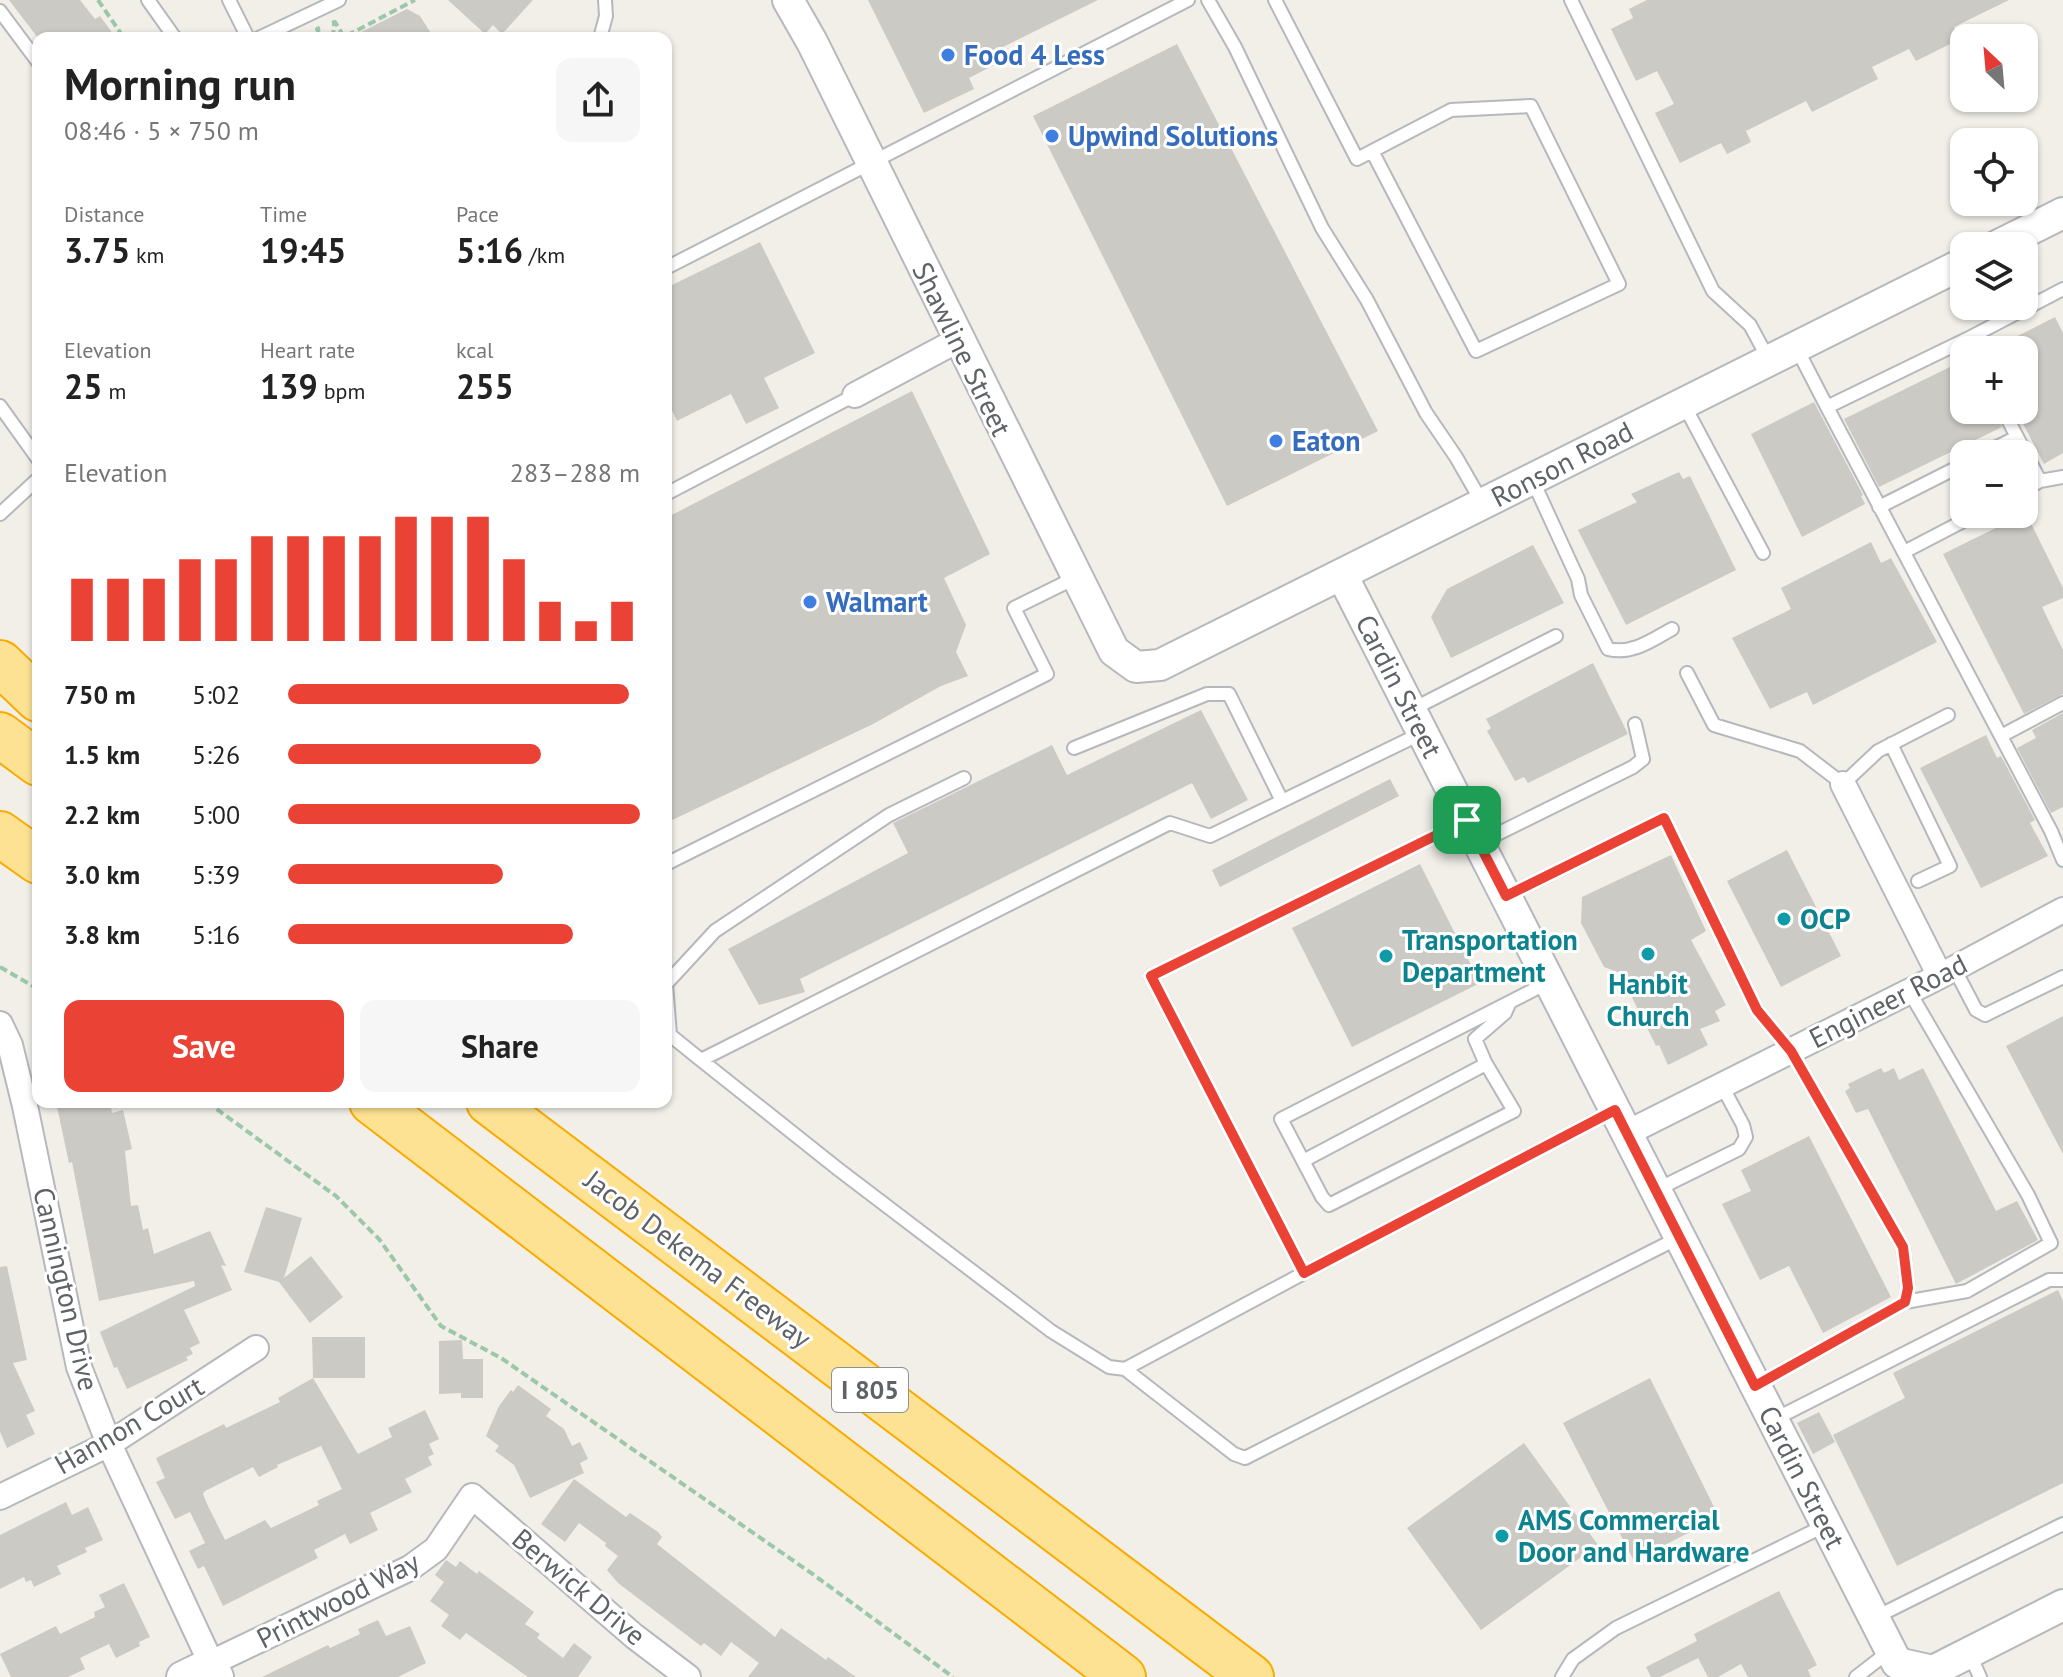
<!DOCTYPE html>
<meta charset="utf-8">
<style>
:root{--surface:#fff;--page:#f6f6f6;--text:#222;--muted:#767676;--accent:#ea4335}
body{margin:0;font-family:"PT Sans",sans-serif;background:var(--page);color:var(--text);height:100vh;display:flex;flex-direction:column;font-size:30px;white-space:nowrap}
*{box-sizing:border-box;margin:0}
p{font-size:26px;color:var(--muted)}
.icon{flex:none;width:44px;height:44px;fill:none;stroke:currentColor;stroke-width:2;stroke-linecap:round;stroke-linejoin:round}
.map{position:relative;flex:1;overflow:hidden}
.side{position:absolute;left:32px;top:32px;width:640px;height:1076px;display:flex;flex-direction:column;background:var(--surface);border-radius:16px;box-shadow:0 2px 6px #0004}
.side>*{flex:none}
.needle{width:52px;rotate:334deg}
.tools{position:absolute;left:1950px;top:24px;display:grid;gap:16px}
.tools a{display:grid;place-items:center;width:88px;height:88px;border-radius:16px;background:var(--surface);box-shadow:0 2px 6px #0004;font-size:40px}
.pin{position:absolute;display:grid;place-items:center;width:68px;height:68px;color:#fff;margin:-34px;border-radius:16px;box-shadow:0 4px 12px #0006}
.round{display:grid;place-items:center;flex:none;width:84px;height:84px;border-radius:16px;background:var(--page)}
.headline{display:flex;align-items:center;justify-content:space-between;height:136px;padding:0 32px}
h1{font-size:44px;font-weight:700;line-height:60px}
.metrics{display:grid;grid-template-columns:repeat(3,1fr);gap:12px;height:136px;padding:8px 32px}
.metrics div{display:grid;align-content:center}
.metrics b{font-size:34px;font-weight:700}
.metrics small{font-size:22px;font-weight:400}
.metrics p{font-size:22px}
.chart{height:224px;padding:16px 32px}
.chart p{display:flex;justify-content:space-between}
.chart svg{width:100%;height:144px;margin-top:8px;stroke:var(--accent);stroke-width:6}
.primary-button{display:flex;gap:16px;margin-top:auto;padding:16px 32px}
.primary-button a{flex:1;height:92px;border-radius:16px;background:var(--accent);color:#fff;font-size:32px;font-weight:700;line-height:92px;text-align:center}
.primary-button a+a{background:var(--page);color:var(--text)}
ul{padding:0 32px;list-style:none;font-size:26px}
li{display:grid;grid-template-columns:128px 96px 1fr;align-items:center;height:60px}
li i{height:20px;border-radius:10px;background:var(--accent)}
.map>svg:first-child{display:block}
</style>
<div class="map">
<svg width="2063" height="1677" viewBox="0 0 2063 1677">
<rect width="100%" height="100%" fill="#f1efe8"/>
<path fill="#cccac5" fill-rule="evenodd" d="M9 0H80L95 19 100 16 116 38H38Z
M448 0H533L502 34 493 25 485 34Z
M868 0H1098L999 49 1004 60 969 78 974 89 924 113Z
M1647 0H2009L1954 27 1960 39 1916 61 1909 49 1872 67 1878 79 1812 112 1806 101 1746 131 1751 142 1727 154 1721 143 1680 163 1655 113 1674 104 1657 71 1636 81 1611 29 1633 18 1629 9Z
M407 9 420 16 434 38H349Z
M1177 44 1378 431 1227 506 1033 116Z
M760 242 815 353 764 378 779 408 746 424 731 394 677 421 666 398V288Z
M2055 317 2063 333V453L2044 464 2020 418 2018 419 2013 410H2024V350H1990Z
M1964 360V410H1994L2002 427 1879 487 1844 419Z
M912 391 990 554 944 578 966 625 956 652 968 676 941 686 873 724 666 823V518Z
M1814 402 1863 495 1861 496 1865 504 1802 537 1751 434Z
M1679 472 1683 479 1690 476 1736 570 1626 625 1578 530 1637 502 1631 494Z
M2026 513 2063 588V598L2042 607 2063 650V694L2024 714 1943 554Z
M1871 542 1881 563 1891 558 1937 642 1813 705 1807 692 1770 709 1732 638 1791 609 1781 588Z
M1533 545 1564 603 1451 658 1431 617 1447 589Z
M1593 663 1628 734 1528 783 1524 777 1515 781 1487 731 1491 728 1486 719Z
M1201 710 1248 800 1211 819 1192 783 800 979 805 992 759 1005 728 949 908 853 893 823 1052 745 1067 775Z
M2063 713V807L2051 813 2017 748 2036 738 2032 730Z
M1986 735 1997 758 2001 756 2035 820 2030 823 2048 856 1981 888 1920 768Z
M1390 779 1399 796 1220 887 1212 870Z
M1787 850 1841 956 1781 987 1727 881Z
M1671 855 1706 931 1691 940 1726 1005 1715 1011 1720 1021 1700 1029 1708 1045 1668 1065 1659 1045 1656 1046 1620 973 1604 967 1581 923 1582 897Z
M1420 864 1480 983 1352 1047 1292 928Z
M2063 1016V1154L2006 1046Z
M1881 1068 1884 1073 1894 1068 1899 1080 1923 1068 1996 1211 2017 1201 2038 1240 1956 1284 1868 1109 1856 1113 1845 1091 1850 1088 1848 1084Z
M56 1102H110L112 1113 123 1110 132 1149 125 1151 131 1206 138 1205 143 1230 148 1228 154 1254 210 1231 226 1266 221 1265 232 1290 184 1310 200 1343 190 1348 193 1354 186 1357 188 1360 127 1389 117 1367 114 1368 100 1332 195 1286 194 1281 99 1301 72 1162 69 1163Z
M1809 1136 1891 1297 1823 1333 1789 1266 1760 1280 1722 1204 1751 1191 1741 1170Z
M266 1207 302 1218 284 1278 311 1256 343 1297 310 1323 279 1282 244 1272Z
M7 1266 27 1360 13 1363 35 1411 26 1415 35 1434 7 1448 0 1432V1267Z
M2058 1290 2063 1301V1483L1897 1566 1833 1435 1905 1398 1893 1373Z
M312 1337H365V1378H313L358 1454 392 1437 388 1428 425 1410 439 1439 429 1444 434 1454 428 1457 432 1465 405 1479 412 1492 370 1513 378 1530 350 1544 345 1534 314 1550 318 1558 223 1606 204 1566 198 1569 189 1551 205 1543 190 1512 175 1519 156 1482 165 1478 156 1458 224 1424 226 1428 280 1402 278 1398 313 1378ZM321 1446 342 1489 317 1501 319 1505 271 1528 265 1520 225 1540 207 1504 203 1494 205 1491 253 1467 259 1477 278 1467 277 1465Z
M462 1340 463 1359H483V1398H461V1393L439 1394V1341Z
M1650 1378 1719 1517 1634 1561 1563 1423Z
M518 1385 551 1409 546 1416 564 1429 572 1446 580 1442 588 1459 580 1463 584 1473 530 1498 514 1465 495 1451 499 1446 486 1436 499 1406 511 1390 513 1392Z
M1819 1412 1835 1442 1813 1454 1797 1423Z
M1524 1443 1598 1545 1481 1630 1407 1528Z
M574 1479 626 1517 630 1513 658 1532 662 1537 657 1544 775 1637 781 1628 826 1660 828 1657 856 1677H748L759 1663 731 1642 721 1656 704 1643 701 1646 618 1583 607 1570 618 1556 605 1546 606 1543 579 1523 565 1542 541 1524Z
M66 1502 72 1515 88 1507 103 1540 85 1548 87 1552 57 1566 61 1574 34 1587 31 1580 26 1582 24 1577 0 1589V1535Z
M446 1560 456 1567 460 1561 477 1574 479 1571 534 1612 525 1624 540 1634 537 1638 563 1658 574 1643 592 1657 578 1677H528L466 1633 460 1640 441 1626 449 1615 430 1601 444 1582 435 1575Z
M124 1583 150 1637 139 1642 140 1646 116 1658 109 1644 80 1658 85 1669 68 1677H11L0 1654 56 1626 60 1634 95 1617 94 1612 105 1607 99 1595Z
M1779 1591 1817 1665 1808 1670 1811 1677H1748L1741 1664 1718 1677H1708L1698 1658 1660 1677H1651L1646 1667 1697 1641 1694 1634Z
M378 1620 386 1636 410 1626 426 1663 398 1677H262L328 1645 330 1648 360 1634 358 1629Z"/>
<g fill="none" stroke-linecap="round" stroke-linejoin="round">
<defs>
<path id="service" d="M148 0 175 38
M229 0 248 38
M1208 0 1235 47 1322 228 1367 300 1426 413 1456 457 1483 504
M1275 0 1357 159 1451 110 1531 106 1619 284 1476 351 1372 151
M1571 0 1713 291 1750 325 1769 360
M0 11 38 62
M259 38 339 0
M600 38 606 16 605 0
M666 268 1188 0
M1967 339 2063 289
M1796 347 1827 407
M1973 350 1967 339 1827 407 2051 831 2063 860
M1683 403 1763 553
M0 406 38 459
M2003 410 2040 481 2063 477
M1983 454 2017 437
M1532 479 1578 579 1581 595 1608 649C1632 655 1652 640 1672 629
M2024 490 2040 481
M666 494 855 395
M1879 507 1964 464
M0 514 38 479
M1904 552 1977 514
M1687 673 1714 725 1800 751 1843 784 1878 751 1948 715
M1411 710 1556 636
M2001 736 2063 703
M1891 744 1950 866 1918 881
M1074 748 1207 694H1229L1282 801
M964 778 889 815 715 931 666 984 670 1035 701 1060 1170 823 1210 836 1422 733
M1467 820 1151 976 1304 1273 1615 1110
M1479 843 1633 767 1643 759 1635 724
M666 864 1047 674 1014 608 1077 577
M1506 896 1664 818 1757 1010 1791 1051 1903 1247 1908 1288 1905 1302 1755 1386
M1954 968 1976 1010 1985 1015 2063 977
M1509 1004 1505 1013 1475 1039 1485 1062 1514 1111 1329 1205 1322 1197 1281 1119 1549 982
M701 1060 838 1169 1051 1331 1109 1367 1125 1369 1304 1273
M1303 1161 1486 1064
M1656 1190 1739 1149 1746 1137 1743 1125 1722 1086
M1905 1302 1967 1291 2051 1243 2028 1195 1909 991
M1125 1369 1234 1454 1245 1458 1680 1237
M1773 1420 2049 1280H2063
M1876 1617 2063 1524
M1969 1653 1980 1677
M1562 1677 1573 1659 1616 1628 1826 1525
M1856 1677 1891 1650"/>
<path id="minor" d="M855 395 958 340
M1843 784 1940 976
M0 1024 10 1045 25 1106 79 1367 109 1444 211 1663 410 1568 436 1549 472 1496 634 1636 688 1677
M1627 1133 1940 976 2063 910
M0 1497 109 1444 256 1348"/>
<path id="tertiary" d="M788 0 812 42 1114 651 1136 667 1160 665 1964 263
M1997 246 2063 213
M1342 575 1897 1663 1933 1671 2063 1605
M182 1677 211 1663 218 1677"/>
<path id="motorway" d="M0 663 38 699
M0 735 38 763
M0 834 38 861
M372 1102 1123 1677
M489 1102 1251 1677"/>
</defs>
<use href="#service" stroke="#b5b8bc" stroke-width="16"/>
<use href="#minor" stroke="#b5b8bc" stroke-width="28"/>
<use href="#tertiary" stroke="#b5b8bc" stroke-width="34"/>
<use href="#motorway" stroke="#f9ab00" stroke-width="48"/>
<path stroke="#9cc7a9" stroke-width="4" stroke-dasharray="8 4" stroke-linecap="butt" d="M98 0 124 38
M332 23 335 22 344 37 415 0
M320 28 317 29 321 38
M333 38 334 24
M0 967 38 989
M207 1102 336 1196 379 1239 441 1326 501 1358 814 1575 953 1677"/>
<use href="#service" stroke="#fff" stroke-width="12"/>
<use href="#minor" stroke="#fff" stroke-width="24"/>
<use href="#tertiary" stroke="#fff" stroke-width="30"/>
<use href="#motorway" stroke="#fde293" stroke-width="44"/>
</g>
<g fill="none" stroke-linecap="round" stroke-linejoin="round">
<defs>
<path id="route" d="M1664 818 1757 1010 1791 1051 1903 1247 1908 1288 1905 1302 1755 1386 1615 1110 1304 1273 1151 976 1467 820 1506 896Z"/>
</defs>
<use href="#route" stroke="#fff" stroke-width="16"/>
<use href="#route" stroke="#ea4335" stroke-width="10"/>
</g>
<g fill="#3f7fe0" stroke="#fff" stroke-width="3">
<circle cx="948" cy="55" r="8"/>
<circle cx="1052" cy="136" r="8"/>
<circle cx="1276" cy="441" r="8"/>
<circle cx="810" cy="602" r="8"/>
</g>
<g fill="#0f9aa8" stroke="#fff" stroke-width="3">
<circle cx="1784" cy="919" r="8"/>
<circle cx="1648" cy="954" r="8"/>
<circle cx="1386" cy="956" r="8"/>
<circle cx="1502" cy="1536" r="8"/>
</g>
<g text-anchor="middle" stroke-width="6" stroke-linejoin="round" paint-order="stroke">
<rect fill="#fff" stroke="#8f9295" stroke-width="2" x="832" y="1368" width="76" height="44" rx="6"/>
<g font-size="26" font-weight="bold" fill="#5f6368">
<text x="870" y="1399">I 805</text>
</g>
<g font-size="28" font-weight="bold" fill="#366cbe" stroke="#fff" text-anchor="start">
<text x="964" y="65">Food 4 Less</text>
<text x="1068" y="146">Upwind Solutions</text>
<text x="1292" y="451">Eaton</text>
<text x="826" y="612">Walmart</text>
</g>
<g font-size="28" fill="#5f6368" stroke="#fff">
<text transform="translate(962 349) rotate(64)" y="10">Shawline Street</text>
<text transform="translate(1562 464) rotate(-27)" y="10">Ronson Road</text>
<text transform="translate(1399 686) rotate(63)" y="10">Cardin Street</text>
<text transform="translate(1888 1001) rotate(-27)" y="10">Engineer Road</text>
<text transform="translate(698 1259) rotate(37)" y="10">Jacob Dekema Freeway</text>
<text transform="translate(66 1289) rotate(77)" y="10">Cannington Drive</text>
<text transform="translate(129 1425) rotate(-30)" y="10">Hannon Court</text>
<text transform="translate(1802 1477) rotate(63)" y="10">Cardin Street</text>
<text transform="translate(579 1587) rotate(40)" y="10">Berwick Drive</text>
<text transform="translate(338 1600) rotate(-27)" y="10">Printwood Way</text>
</g>
<g font-size="28" font-weight="bold" fill="#0d838f" stroke="#fff" text-anchor="start">
<text x="1800" y="929">OCP</text>
<text x="1402" y="950">Transportation<tspan x="1402" dy="32">Department</tspan></text>
<text x="1648" y="994" text-anchor="middle">Hanbit<tspan x="1648" dy="32">Church</tspan></text>
<text x="1518" y="1530">AMS Commercial<tspan x="1518" dy="32">Door and Hardware</tspan></text>
</g>
</g>
</svg>
<div class="tools">
<a><svg class="needle" viewBox="-14 -14 28 28"><path d="M0-13l5 13h-10z" fill="#e53935"/><path d="M0 13l5-13h-10z" fill="#767676"/></svg></a>
<a><svg class="icon" aria-label="locate" viewBox="0 0 24 24"><circle cx="12" cy="12" r="6"/><path d="M12 2v4M12 18v4M2 12h4M18 12h4"/></svg></a>
<a><svg class="icon" aria-label="layers" viewBox="0 0 24 24"><path d="M12 4l9 5-9 5-9-5zM3 14l9 5 9-5"/></svg></a>
<a>+</a>
<a>−</a>
</div>
<div class="pin" style="left:1467px;top:820px;background:#1e9e55"><svg class="icon" aria-label="arrive" viewBox="0 0 24 24"><path d="M6 21V4h12l-3 4 3 4H6"/></svg></div>
<section class="side">
<div class="headline"><div><h1>Morning run</h1><p>08:46 · 5 × 750 m</p></div><a class="round"><svg class="icon" aria-label="share" viewBox="0 0 24 24"><path d="M12 15V3M7 8l5-5 5 5M5 13v7h14v-7"/></svg></a></div>
<div class="metrics">
<div><p>Distance</p><b>3.75<small> km</small></b></div>
<div><p>Time</p><b>19:45</b></div>
<div><p>Pace</p><b>5:16<small> /km</small></b></div>
</div>
<div class="metrics">
<div><p>Elevation</p><b>25<small> m</small></b></div>
<div><p>Heart rate</p><b>139<small> bpm</small></b></div>
<div><p>kcal</p><b>255</b></div>
</div>
<div class="chart"><p><span>Elevation</span>283–288 m</p>
<svg viewBox="0 0 160 44" preserveAspectRatio="none"><path d="M5 44V25M15 44V25M25 44V25M35 44V19M45 44V19M55 44V12M65 44V12M75 44V12M85 44V12M95 44V6M105 44V6M115 44V6M125 44V19M135 44V32M145 44V38M155 44V32"/></svg>
</div>
<ul>
<li><b>750 m</b>5:02<i style="width:97%"></i></li>
<li><b>1.5 km</b>5:26<i style="width:72%"></i></li>
<li><b>2.2 km</b>5:00<i style="width:100%"></i></li>
<li><b>3.0 km</b>5:39<i style="width:61%"></i></li>
<li><b>3.8 km</b>5:16<i style="width:81%"></i></li>
</ul>
<div class="primary-button"><a>Save</a><a>Share</a></div>
</section>
</div>
